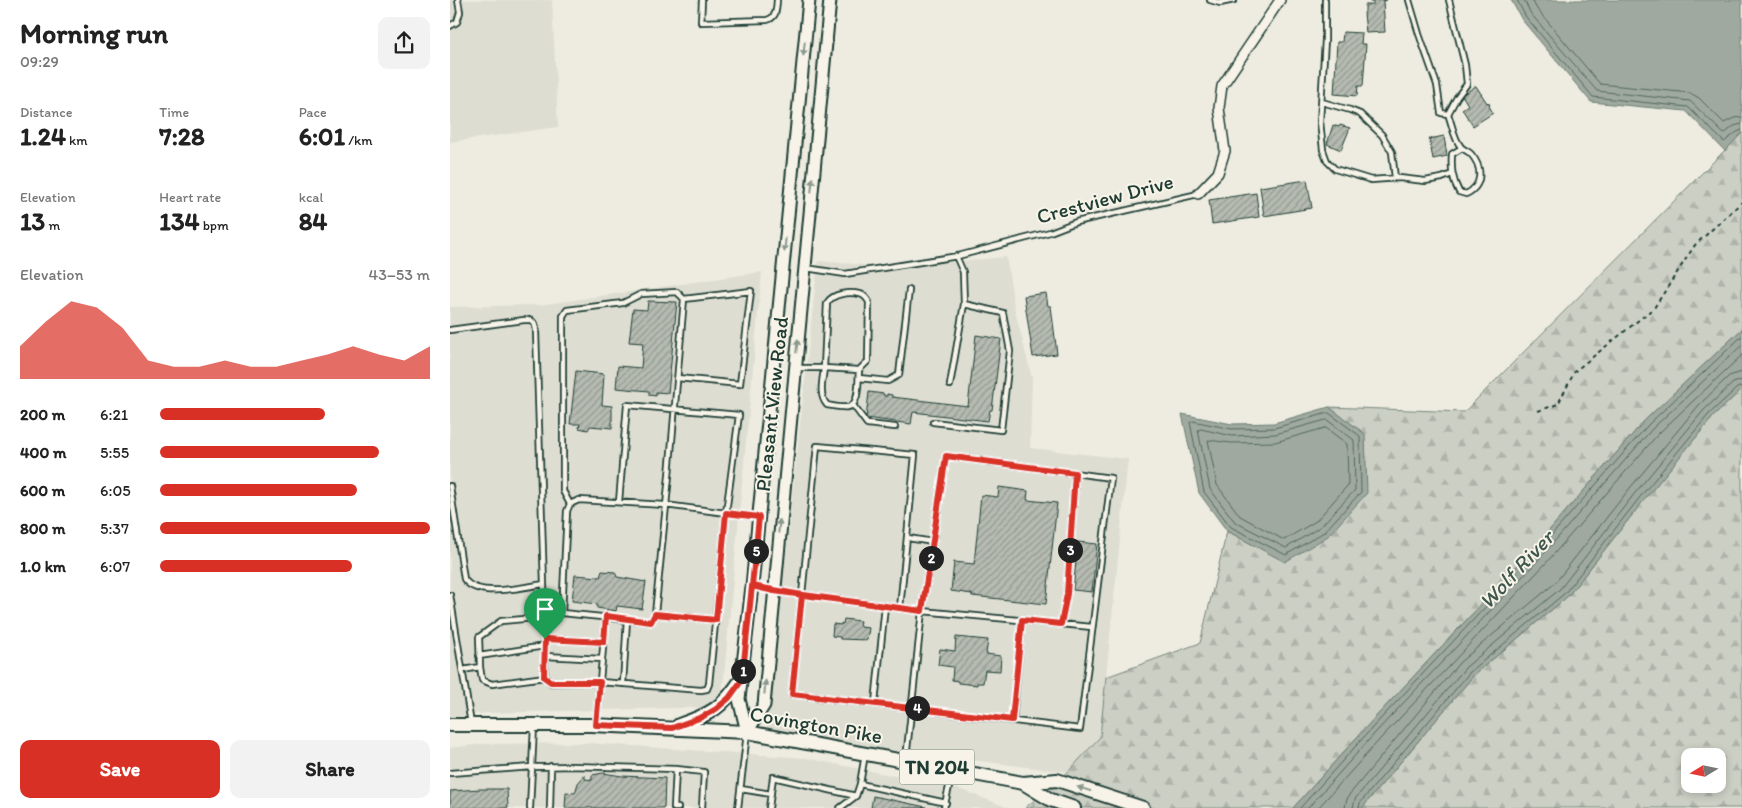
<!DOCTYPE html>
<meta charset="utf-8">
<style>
:root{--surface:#fff;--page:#f2f2f2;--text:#222;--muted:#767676;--accent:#d93025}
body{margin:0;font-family:Itim,sans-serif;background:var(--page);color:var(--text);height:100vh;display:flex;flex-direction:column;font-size:19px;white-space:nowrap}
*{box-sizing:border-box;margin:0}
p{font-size:16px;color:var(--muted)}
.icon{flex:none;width:28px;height:28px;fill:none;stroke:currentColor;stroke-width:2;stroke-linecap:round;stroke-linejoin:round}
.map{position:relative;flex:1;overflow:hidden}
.sheet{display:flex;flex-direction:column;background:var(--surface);width:450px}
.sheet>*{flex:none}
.needle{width:32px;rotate:260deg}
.buttons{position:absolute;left:1231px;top:748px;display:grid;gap:10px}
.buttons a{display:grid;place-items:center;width:45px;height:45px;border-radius:10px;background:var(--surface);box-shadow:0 2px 8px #0003;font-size:25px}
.pin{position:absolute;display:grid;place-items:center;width:42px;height:42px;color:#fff;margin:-51px -21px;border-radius:50% 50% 50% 0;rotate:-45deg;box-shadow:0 0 5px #0007}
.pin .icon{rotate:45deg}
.km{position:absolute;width:25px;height:25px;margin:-12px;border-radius:50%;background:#222;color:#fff;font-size:14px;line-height:25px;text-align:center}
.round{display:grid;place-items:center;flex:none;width:52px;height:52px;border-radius:10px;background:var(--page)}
.summary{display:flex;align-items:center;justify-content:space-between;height:85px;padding:0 20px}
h1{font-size:28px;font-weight:700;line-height:38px}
.figures{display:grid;grid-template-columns:repeat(3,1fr);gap:8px;height:85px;padding:5px 20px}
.figures div{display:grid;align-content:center}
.figures b{font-size:25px;font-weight:700}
.figures small{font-size:14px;font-weight:400}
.figures p{font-size:14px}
.chart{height:140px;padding:10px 20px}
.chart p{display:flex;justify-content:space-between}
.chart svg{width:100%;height:90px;margin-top:5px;fill:var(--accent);opacity:.7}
.primary-button{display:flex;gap:10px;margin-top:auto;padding:10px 20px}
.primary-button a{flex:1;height:58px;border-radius:10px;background:var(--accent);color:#fff;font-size:20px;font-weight:700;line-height:58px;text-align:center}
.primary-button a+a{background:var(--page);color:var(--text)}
ul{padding:0 20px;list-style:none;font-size:16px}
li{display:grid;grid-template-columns:80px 60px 1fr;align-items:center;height:38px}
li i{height:12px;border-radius:6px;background:var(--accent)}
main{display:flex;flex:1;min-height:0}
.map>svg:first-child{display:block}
</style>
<main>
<section class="sheet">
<div class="summary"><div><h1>Morning run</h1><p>09:29</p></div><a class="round"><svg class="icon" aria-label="share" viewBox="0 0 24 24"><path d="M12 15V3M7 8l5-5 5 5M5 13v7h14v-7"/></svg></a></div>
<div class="figures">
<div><p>Distance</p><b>1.24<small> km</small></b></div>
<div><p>Time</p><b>7:28</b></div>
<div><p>Pace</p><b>6:01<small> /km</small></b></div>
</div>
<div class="figures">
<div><p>Elevation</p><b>13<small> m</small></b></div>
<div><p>Heart rate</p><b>134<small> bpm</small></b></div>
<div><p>kcal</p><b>84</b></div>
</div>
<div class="chart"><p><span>Elevation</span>43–53 m</p>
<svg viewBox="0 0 160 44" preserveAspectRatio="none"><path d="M0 44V28L10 16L20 6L30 9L40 19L50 35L60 38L70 38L80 35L90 38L100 38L110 35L120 32L130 28L140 32L150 35L160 28V44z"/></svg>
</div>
<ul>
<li><b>200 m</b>6:21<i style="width:61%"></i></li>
<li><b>400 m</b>5:55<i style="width:81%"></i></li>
<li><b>600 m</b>6:05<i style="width:73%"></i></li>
<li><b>800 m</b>5:37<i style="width:100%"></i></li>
<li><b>1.0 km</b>6:07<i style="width:71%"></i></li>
</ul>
<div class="primary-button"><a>Save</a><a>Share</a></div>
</section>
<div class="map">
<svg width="1292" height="808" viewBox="0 0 1292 808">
<defs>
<pattern id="forest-firs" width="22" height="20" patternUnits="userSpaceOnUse" patternTransform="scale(1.25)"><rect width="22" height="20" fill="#cccfc4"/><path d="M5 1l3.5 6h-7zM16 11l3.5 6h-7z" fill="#afb3a9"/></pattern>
<pattern id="building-hatch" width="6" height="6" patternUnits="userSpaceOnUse" patternTransform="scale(1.25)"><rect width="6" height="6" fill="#b5bbb0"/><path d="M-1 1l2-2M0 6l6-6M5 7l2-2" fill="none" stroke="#939990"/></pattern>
</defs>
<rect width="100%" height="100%" fill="#eeece1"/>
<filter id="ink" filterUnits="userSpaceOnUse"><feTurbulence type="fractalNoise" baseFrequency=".02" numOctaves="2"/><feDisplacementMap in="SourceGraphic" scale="10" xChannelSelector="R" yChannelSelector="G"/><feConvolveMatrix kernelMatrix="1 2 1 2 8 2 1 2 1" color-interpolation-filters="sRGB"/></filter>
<g filter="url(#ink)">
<path fill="#ddddd2" d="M0 0H102L108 127 0 142Z
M556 257 565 311 582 378 580 448 678 459 650 737 618 772 316 735 368 261 440 267Z
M312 272 271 707 36 713 0 717V307L90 305Z
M139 743 356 758 509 789 559 808H0V748L31 744Z"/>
<path fill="url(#forest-firs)" stroke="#76867c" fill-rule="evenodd" d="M1292 133V329L1195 420 1083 549 918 725 843 808H575L618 772 650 737 656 677 750 643 777 531 836 562 915 434 879 407 1014 412Z
M1292 389V808H912L1024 675 1118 596 1194 500 1263 417ZM1240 756H1268V784H1240Z"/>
<path fill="#9fa99f" stroke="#6c7e74" d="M1061 0H1292V133L1275 151 1236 111 1141 102 1072 20Z
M1292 329V389L1263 417 1194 500 1118 596 1024 675 912 808H843L918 725 1083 549 1195 420Z
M879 407 915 434 917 493 878 536 835 562 777 531 749 493 732 414 782 424 824 423Z"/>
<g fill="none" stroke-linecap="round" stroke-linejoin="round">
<path stroke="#52685f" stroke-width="1" d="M1067 0 1076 17 1143 97 1238 107 1274 142 1287 132 1292 130
M1074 0 1081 14 1147 91 1240 101 1274 134 1284 126 1292 124
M1082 0 1087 9 1150 84 1240 93 1249 98 1274 123 1284 118 1292 117
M879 413 910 436 911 492 874 532 836 555 781 527 754 492 740 422 743 421 782 429 824 428Z
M877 420 904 440 905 490 870 527 836 548 785 522 760 489 748 430 751 429 782 436 825 434Z
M876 428 897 444 898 485 866 521 834 540 790 516 767 485 758 440 781 443 825 442Z
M850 808 922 728 1086 553 1199 424 1292 336
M858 808 926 732 1091 557 1203 428 1292 345
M868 808 932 737 1097 562 1209 433 1292 355
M895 808 896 802 899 795 1010 662 1105 583 1180 488 1249 405 1279 376 1292 372
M903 808 905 799 1016 667 1110 589 1185 493 1254 410 1283 383 1292 380
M909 808 910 803 1020 672 1115 593 1190 497 1259 414 1287 388 1292 386"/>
</g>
<path fill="url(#building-hatch)" stroke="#1f3d34" d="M920 0H937L933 1 935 32 916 33 914 13 915 12V5H923V2H920Z
M893 32 912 33 911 44H916L913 86H908L907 96 884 94 887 42H892Z
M1026 86 1037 103 1038 102 1040 105 1039 106 1043 113 1023 126 1012 109 1018 105 1012 95Z
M883 125 889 127 890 125 900 128 891 150 877 144Z
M994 136 997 156 983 159 979 139Z
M857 180 862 208 814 216 810 187Z
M806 193 809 217 762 224 759 200Z
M596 293 598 306H601L607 354 583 357 574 296Z
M198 301 227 302 218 393 206 392V396L199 395V391L166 388 168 366 191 368 193 343 179 342 183 309 197 310Z
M526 335 551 339 542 410H540L538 421 463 412 461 424 416 418 419 392 434 394V396H437V394L442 395V397L518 406Z
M126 371 154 374 152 405 162 406V428L140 426 138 430 129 428 130 424H120Z
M549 487 578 491 577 500 607 503 596 604 522 596V594L501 591 504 562 524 564 531 495 548 497Z
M628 542 647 544 642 592 623 590Z
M152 571 165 572 167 577 196 582 192 609 167 606 166 611 147 608V604L122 601 125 575 150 577Z
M394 619 410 621 409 625 411 626V627L419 628 417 640 390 639V637L382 636 383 624 391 625V623L393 624Z
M506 637 538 640 536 654 551 656 550 671 535 670 533 683H527V685L508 683V681L502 680 503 667 488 665 490 649 505 651Z
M153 773 172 776 215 778 214 808H115L116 792 125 793 128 783 135 775V779L142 780V775Z
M30 789H57L58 808H0V791Z
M423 796 476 807V808H421Z"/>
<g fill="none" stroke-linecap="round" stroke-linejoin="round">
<defs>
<path id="lane" d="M252 0 251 22 317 20C327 17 326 10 327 0
M760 0 770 3 784 0
M875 0V40L870 121 873 150 877 161 885 169 921 180 949 178 975 181 992 178 1002 174
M959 0 969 34 987 85 991 113 998 114 1007 97 1017 84 1015 65 999 0
M0 26 7 22 10 12 8 0
M872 102 900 110 910 114 932 135 942 152 945 178
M998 114C1002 124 1004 139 1011 147 1014 150 1018 151 1021 154 1033 168 1033 186 1016 194L1009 192C1002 179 1001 168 1002 154L1012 148
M356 268 395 274 508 256 600 232 626 222 748 194
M0 330 74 320H81L85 324 86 331 95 617V677L42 684 32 680 30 667 13 670
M346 368H374C373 380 368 395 377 405 383 406 391 408 398 407 410 406 408 379 409 370L374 368 377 303C383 293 399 292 410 294 415 295 417 299 419 302L418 361 409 370
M227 378 290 384 301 291 234 299
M409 378 438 381 449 375 459 290
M500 385 514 304 513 272 506 256
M403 405 417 424 445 427
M483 422 551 430 560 351 553 313 514 304
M0 486 14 579C27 599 74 587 94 584
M120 504 113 491V316L117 310 173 303 191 294 227 292 234 299 219 476 205 614 201 622 112 613 117 511 120 504 129 500 215 505 307 517
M458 538 483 542
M325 591 450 608
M0 595 21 724
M205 614 265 620
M611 624 617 594 625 473
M95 639 154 642
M29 656 95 646
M95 656 152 659
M30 667 29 637 51 621 95 617
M95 677 101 683 150 682 251 690 257 689 259 684 276 513 289 415 177 405 169 502
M173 684 177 620
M425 703 435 606
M563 720 572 621
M146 724 156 616
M415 754 410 784 496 803
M456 759 472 611 496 456 661 478C650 561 640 645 630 729L342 694 367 446 465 455 450 608 472 611 642 627
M226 769 254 772 252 808
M0 773 82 767 122 766 226 769 224 808H228
M291 789 321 794
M80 808 84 726
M100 808 101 766
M288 808 297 733
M319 808 323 777 406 796 410 784
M390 808 406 796
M494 808 503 770"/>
<path id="street" d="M748 194 768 173 775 151 769 108 772 86 830 0"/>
<path id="secondary" d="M297 732 314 705 380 0
M297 732 289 699 302 586 359 0"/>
<path id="primary" d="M0 725H141L297 732 573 783 607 780 693 808
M229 725C261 714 272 708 291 680
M573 783 601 800 624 808"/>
</defs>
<use href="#lane" stroke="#1f3d34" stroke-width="8"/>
<use href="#street" stroke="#1f3d34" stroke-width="12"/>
<use href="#secondary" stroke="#1f3d34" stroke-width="15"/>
<use href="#primary" stroke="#1f3d34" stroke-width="16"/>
<path stroke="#1f3d34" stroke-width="2" stroke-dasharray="4 4" stroke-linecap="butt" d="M1088 411 1108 404 1125 371 1204 308 1245 245 1292 202"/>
<use href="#lane" stroke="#f7f3e8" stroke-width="4.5"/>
<use href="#street" stroke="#f7f3e8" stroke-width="9"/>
<use href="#secondary" stroke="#f7f3e8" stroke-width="11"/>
<use href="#primary" stroke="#f7f3e8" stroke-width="12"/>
</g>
<defs><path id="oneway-solid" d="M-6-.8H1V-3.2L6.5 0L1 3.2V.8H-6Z" transform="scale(1.25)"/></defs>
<g fill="#8b988e">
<use href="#oneway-solid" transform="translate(354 49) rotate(96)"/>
<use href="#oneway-solid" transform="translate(362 185) rotate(-84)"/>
<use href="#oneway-solid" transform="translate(335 245) rotate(95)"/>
<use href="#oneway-solid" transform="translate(347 346) rotate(-84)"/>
<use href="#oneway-solid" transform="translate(329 526) rotate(-85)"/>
<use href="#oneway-solid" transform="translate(315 687) rotate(-85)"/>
<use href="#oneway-solid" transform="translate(634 789) rotate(-162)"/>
</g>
</g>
<g fill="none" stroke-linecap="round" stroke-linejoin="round" filter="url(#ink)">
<defs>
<path id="route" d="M95 639 94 677 101 682H150L146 725 222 728 252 717 266 709 279 698 292 680 302 586 324 591 472 611 496 456 625 473 617 594 611 624 572 620 562 720 342 694 352 595 302 586 309 517 276 513 266 620 205 614 201 622 156 616 154 642 95 639"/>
</defs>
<use href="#route" stroke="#fff" stroke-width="10"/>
<use href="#route" stroke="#d93025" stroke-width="6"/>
</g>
<g text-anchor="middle" stroke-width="4" stroke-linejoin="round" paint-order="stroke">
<rect fill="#f7f3e8" stroke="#60746a" stroke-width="1" x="449.5" y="749.5" width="75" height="35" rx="4"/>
<g font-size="20" font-weight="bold" fill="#1f3d34">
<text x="487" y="774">TN 204</text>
</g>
<g font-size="21" fill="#1f3d34" stroke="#f7f3e8">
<text transform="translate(655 199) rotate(-15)" y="7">Crestview Drive</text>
<text transform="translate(322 404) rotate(-84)" y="7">Pleasant View Road</text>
<text transform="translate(366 725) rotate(10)" y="7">Covington Pike</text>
</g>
<g font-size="22" font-style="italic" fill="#3f584f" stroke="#f7f3e8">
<text transform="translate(1066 569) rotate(-47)" y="8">Wolf River</text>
</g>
</g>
</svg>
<div class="buttons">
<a><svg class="needle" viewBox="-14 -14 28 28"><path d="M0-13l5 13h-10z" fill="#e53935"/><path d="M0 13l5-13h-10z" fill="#767676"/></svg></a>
</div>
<div class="pin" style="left:95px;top:639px;background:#1e9e55"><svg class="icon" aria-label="arrive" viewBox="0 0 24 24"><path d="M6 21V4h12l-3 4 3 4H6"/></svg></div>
<b class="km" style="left:293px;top:671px">1</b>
<b class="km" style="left:481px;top:558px">2</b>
<b class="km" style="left:620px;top:550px">3</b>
<b class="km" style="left:467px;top:708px">4</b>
<b class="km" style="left:306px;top:551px">5</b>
</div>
</main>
